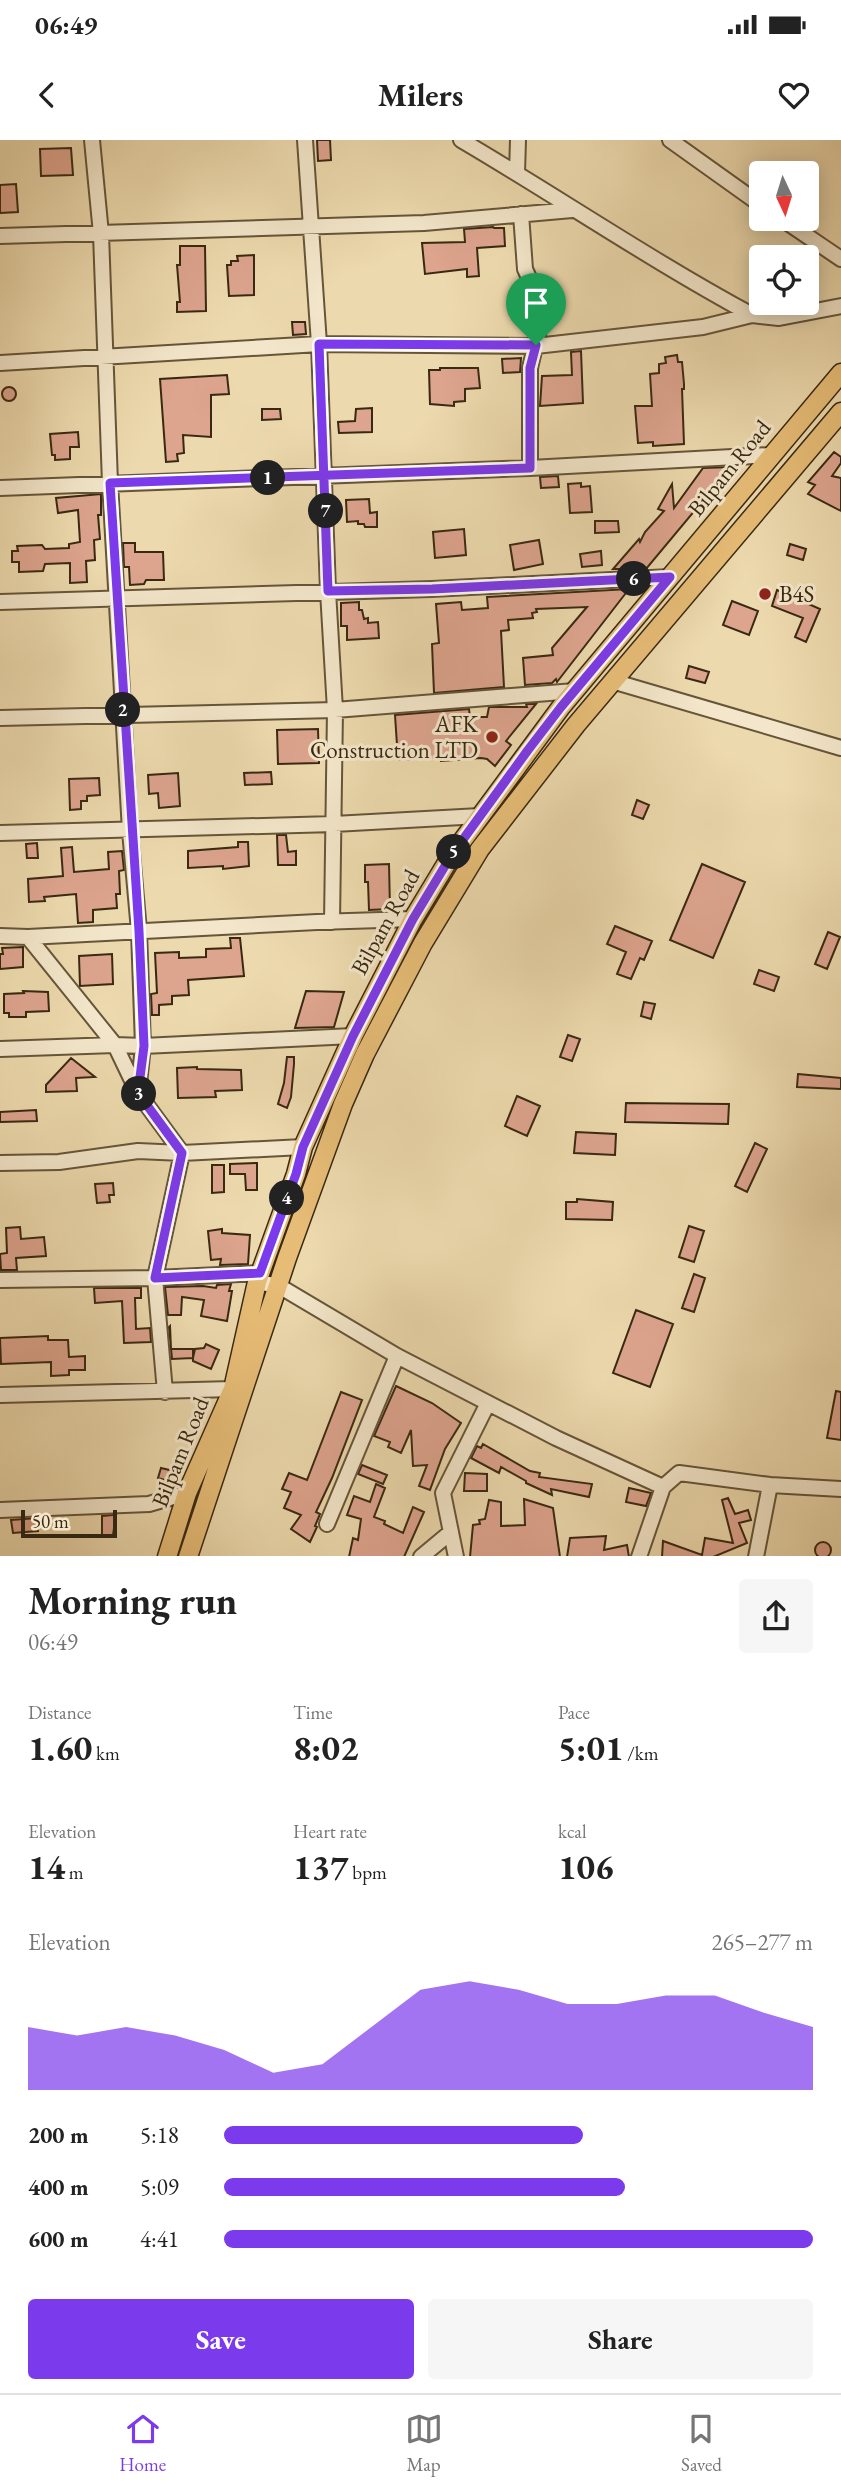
<!DOCTYPE html>
<meta charset="utf-8">
<style>
:root{--surface:#fff;--page:#f6f6f6;--text:#222;--muted:#767676;--line:#e0e0e0;--accent:#7c3aed}
body{margin:0;font-family:"EB Garamond",serif;background:var(--page);color:var(--text);height:100vh;display:flex;flex-direction:column;font-size:26px;white-space:nowrap}
*{box-sizing:border-box;margin:0}
p{font-size:23px;color:var(--muted)}
.icon{flex:none;width:38px;height:38px;fill:none;stroke:currentColor;stroke-width:2;stroke-linecap:round;stroke-linejoin:round}
.map{position:relative;height:1416px;overflow:hidden}
.panel{display:flex;flex-direction:column;background:var(--surface);flex:1}
.panel>*{flex:none}
.needle{width:46px;rotate:176deg}
.fabs{position:absolute;left:749px;top:21px;display:grid;gap:14px}
.fabs a{display:grid;place-items:center;width:70px;height:70px;border-radius:7px;background:var(--surface);box-shadow:0 4px 18px #0003;font-size:35px}
.scale{position:absolute;left:21px;bottom:18px;width:96px;box-sizing:border-box;padding-left:7px;border:4px solid #392912;border-top:0;font-size:19px;line-height:24px;white-space:nowrap;color:#392912;-webkit-text-stroke:5px #f3e6ca;paint-order:stroke}
.pin{position:absolute;display:grid;place-items:center;width:60px;height:60px;color:#fff;margin:-72px -30px;border-radius:50% 50% 50% 0;rotate:-45deg;box-shadow:0 0 7px #0007}
.pin .icon{rotate:45deg}
.km{position:absolute;width:35px;height:35px;margin:-18px;border-radius:50%;background:#222;color:#fff;font-size:19px;line-height:35px;text-align:center}
.round{display:grid;place-items:center;flex:none;width:74px;height:74px;border-radius:7px;background:var(--page)}
.overview{display:flex;align-items:center;justify-content:space-between;height:119px;padding:0 28px}
h1{font-size:38px;font-weight:700;line-height:52px}
.figures{display:grid;grid-template-columns:repeat(3,1fr);gap:10px;height:119px;padding:7px 28px}
.figures div{display:grid;align-content:center}
.figures b{font-size:35px;font-weight:700}
.figures small{font-size:19px;font-weight:400}
.figures p{font-size:19px}
.chart{height:196px;padding:14px 28px}
.chart p{display:flex;justify-content:space-between}
.chart svg{width:100%;height:126px;margin-top:7px;fill:var(--accent);opacity:.7}
.cta{display:flex;gap:14px;margin-top:auto;padding:14px 28px}
.cta a{flex:1;height:80px;border-radius:7px;background:var(--accent);color:#fff;font-size:28px;font-weight:700;line-height:80px;text-align:center}
.cta a+a{background:var(--page);color:var(--text)}
ul{padding:0 28px;list-style:none;font-size:23px}
li{display:grid;grid-template-columns:112px 84px 1fr;align-items:center;height:52px}
li i{height:18px;border-radius:9px;background:var(--accent)}
.status{display:flex;justify-content:space-between;align-items:center;height:49px;padding:0 35px;background:var(--surface);direction:ltr}
.status svg{height:19px;fill:currentColor}
header{display:flex;justify-content:space-between;align-items:center;height:91px;padding:0 28px;background:var(--surface);font-size:32px;font-weight:700}
.tab-bar{display:flex;justify-content:space-around;align-items:center;height:98px;border-top:2px solid var(--line);background:var(--surface);font-size:19px;color:var(--muted)}
.tab-bar a{display:grid;justify-items:center;gap:4px}
.tab-bar .selected{color:var(--accent)}
.map>svg:first-child{display:block}
</style>
<div class="status"><b>06:49</b><svg viewBox="0 0 49 12"><path d="M0 12V9h3v3zM5 12V6h3v6zM10 12V3h3v9zM15 12V0h3v12zM26 1h20v11H26zM47 4h2v5h-2z"/></svg></div>
<header><svg class="icon" aria-label="back" viewBox="0 0 24 24"><path d="M15 5l-7 7 7 7"/></svg>Milers<svg class="icon" aria-label="heart" viewBox="0 0 24 24"><path d="M12 20l-8-8c-3-5 5-10 8-4 3-6 11-1 8 4z"/></svg></header>
<div class="map">
<svg width="841" height="1417" viewBox="0 0 841 1417">
<rect width="100%" height="100%" fill="#ecd9ad"/>
<filter id="stains"><feTurbulence type="fractalNoise" baseFrequency=".00286" numOctaves="4"/><feColorMatrix values="0 0 0 0 .2 0 0 0 0 .09 0 0 0 0 .02 0 0 0 .5 -.17"/></filter>
<radialGradient id="worn" r=".72"><stop offset=".6" stop-color="#630" stop-opacity="0"/><stop offset="1" stop-color="#630" stop-opacity=".3"/></radialGradient>
<path fill="#dda48e" stroke="#392912" stroke-width="2" d="M317 0H330L331 20 318 21Z
M71 8 73 35 41 36 40 9Z
M16 44 18 72 0 73V45Z
M493 87 494 88H504L505 106 477 108 479 136 467 137V129L425 134 422 103 465 102 464 89Z
M180 106H205L206 171 177 172V162H180L177 125H180Z
M254 115V155L229 156 227 125H231V121H238L237 116Z
M292 182H305L306 194 293 195Z
M581 211 583 263 540 266 542 236 572 235 571 212Z
M677 215 678 222H682L684 244V249H682L684 304 653 306V302L638 303 635 266H652L650 234 659 233V224L666 223 665 217Z
M521 218 520 232 503 233 502 219Z
M440 228H478L480 248 465 249V261L454 262V266L430 264 429 230H440Z
M227 235 229 254 211 255V297L183 295 184 313 177 314 178 321 166 322 160 239Z
M2 254a7 7 0 1 1 14 0a7 7 0 1 1-14 0Z
M372 268V292L339 293 338 282 355 281 356 269Z
M262 269H280L281 279 262 280Z
M78 292 79 307H70V319L55 320V315H52L50 294Z
M834 312 841 317V323L832 336 841 338V371L808 354 815 345 808 342Z
M731 327 646 429H613L639 399 640 402 645 392 664 371 658 369 672 344 674 368 703 328Z
M558 336 559 347 541 348 540 337Z
M581 343V347L590 346 592 372 570 373 568 344Z
M101 354V375H98L100 399 94 400 95 420 86 421 87 442 70 443V423L45 424 43 431 19 432V422H12V411H18L17 406 42 405 45 409 69 408V404L80 402 78 370 58 373 56 358Z
M369 359 370 373 377 372V387H365L364 384H358V381L347 382 346 360Z
M595 381H618L619 392 595 393Z
M464 389 466 415 435 418 433 392Z
M539 400 543 424 514 430 510 405Z
M123 403H135V412H163L164 440H146L144 444 130 445 129 427H124Z
M790 404 806 409 803 420 787 415Z
M601 411 602 425 582 427 580 414Z
M629 449 557 542 556 539 552 543 525 545 523 518 553 515 552 508 587 467 536 469 537 472 532 473 533 478 508 480 509 490 501 491 504 547 434 553 432 504 439 503 436 464 461 462 462 470 488 468 487 457Z
M777 450 820 469 806 502 795 497 803 478 772 466Z
M732 461 758 471 749 495 723 485Z
M359 462V470H362L364 479 368 478V483L378 482 379 498 347 500V486H341V463Z
M689 526 709 532 705 543 686 538Z
M526 564H536L506 601 511 605 495 626 487 619 481 618 441 621V617L398 620 395 575 469 569 470 577H487L489 567H527Z
M318 589 319 623 278 624 277 590Z
M271 632 272 644 245 645 244 633Z
M178 633 180 666 159 668 158 653 149 654 148 635Z
M99 638 100 655 87 656V661H81V669L70 670 69 639Z
M637 660 649 665 643 679 632 675Z
M277 695H286L288 712 296 711V725H278Z
M238 702H248L249 726 223 729V726L188 728V711L238 707Z
M37 703 38 718H27L26 704Z
M72 707 74 732 109 729 108 712 122 711 124 730 119 731 120 754H116L117 768 93 770V782L78 783 76 754 44 757 45 761 29 762 28 739 63 736 61 708Z
M389 724 390 769 369 770 368 742H365V725Z
M702 724 745 742 713 818 670 800Z
M615 786 652 801 644 820 640 818 631 839 617 834 626 812 607 804Z
M828 792 840 797 827 829 815 824Z
M230 798H240L244 836 188 840 189 855 172 856V864L159 865V875H152L151 854 157 853 155 813 179 812V818L206 817V809L231 808Z
M23 807V827L0 829V814H3L2 808Z
M112 814 113 844 80 846 79 816Z
M759 830 779 837 774 851 754 844Z
M23 851 48 852 49 871 26 872V877H9V873H4V854L24 853Z
M306 851 344 852 334 887 295 888Z
M644 862 655 864 651 879 641 876Z
M568 895 580 899 572 921 560 917Z
M287 917H294V924L291 957 287 968 278 964 284 943Z
M71 918 95 937 76 938 77 951 46 952V945Z
M197 927V929L241 930 242 950 215 951 216 957 178 958 177 928Z
M798 934 841 938V949L797 947Z
M517 956 540 966 527 996 505 986Z
M626 963 729 964 728 984 625 982Z
M36 970 37 981 0 982V972Z
M576 992 616 994 615 1015 574 1013Z
M755 1003 767 1009 747 1052 735 1046Z
M257 1023V1050H246L245 1034H230V1024Z
M212 1025H224V1052L212 1053Z
M113 1043 114 1055H109L110 1062 97 1063 95 1044Z
M577 1059 613 1062 612 1080 566 1079V1062H577Z
M689 1086 704 1091 694 1122 679 1117Z
M20 1087 21 1099 44 1097 46 1116 16 1118 17 1130H1L0 1114 7 1113 6 1088Z
M222 1089V1093L250 1095 248 1124 220 1125 221 1119 211 1120 208 1091Z
M694 1134 705 1138 694 1172 682 1168Z
M231 1144 229 1151H232L227 1181 201 1176 204 1160 182 1157 181 1175H168L165 1147 203 1146 216 1148 217 1145Z
M94 1148H141V1158H135L136 1189 150 1188 151 1202 124 1203 122 1161 95 1163Z
M636 1170 673 1184 650 1247 613 1233Z
M170 1186 171 1209H193V1218L195 1209 204 1208 206 1204 219 1210 211 1229 193 1221V1218L172 1219 169 1187Z
M48 1196V1200H68L69 1217 85 1216V1230H69V1235L51 1236V1222L1 1224 0 1198Z
M396 1246 432 1263 461 1283 445 1309 430 1350 419 1346 427 1325 413 1326 411 1290 401 1313 388 1307 390 1302 374 1296Z
M836 1251 841 1252V1300L827 1298Z
M341 1252 362 1260 332 1338 316 1372 320 1374 315 1386 317 1387 310 1402 291 1389 301 1375 284 1368 291 1352 282 1349 289 1333 307 1340Z
M483 1304 530 1331 540 1333 539 1337 592 1344 589 1357 551 1349 552 1355 526 1343V1341L501 1327 499 1333 471 1318 477 1306 481 1308Z
M362 1325 387 1335 383 1344 358 1334Z
M161 1328 178 1332 175 1343 158 1338Z
M465 1333 487 1334V1351H464Z
M376 1344 385 1348 374 1377 385 1381 384 1384 403 1393 413 1367 424 1372 404 1417H349L353 1398 358 1400 361 1379 347 1375 354 1356 370 1362Z
M629 1348 651 1353 646 1366 626 1362Z
M728 1358 735 1374 748 1370 751 1380 739 1383 747 1403 713 1417H662L663 1401 702 1415 705 1398 733 1403 722 1360Z
M524 1359 553 1368 560 1417H470L473 1385 480 1384 479 1380 485 1379 489 1360 501 1362V1386L525 1385Z
M113 1375H116L113 1395H102V1376Z
M37 1378 38 1391 13 1393 11 1380Z
M606 1396 604 1410 627 1405 629 1417H567L570 1398Z
M815 1410a8 8 0 1 1 16 0a8 8 0 1 1-16 0Z"/>
<g fill="none" stroke-linecap="round" stroke-linejoin="round">
<defs>
<path id="minor" d="M92 0 101 94 110 343 130 691 139 791 143 906 138 953
M305 0 319 204 328 451 335 570 332 782
M461 0C558 57 652 121 752 175L779 178 841 166
M670 0 761 65
M517 33 518 0
M521 74 525 129 538 158 542 177 530 228V328
M782 79 841 119
M0 96 424 83 572 70
M0 223 319 204 536 206 703 187 752 175
M0 348 530 328 771 315
M0 462 432 449 670 437
M612 541 841 608
M0 578 335 570 575 551
M0 693 334 684 480 676
M0 796 28 797 317 782 413 779
M28 797 115 905 138 953 182 1013 155 1138 165 1252
M0 909 115 905 143 906 353 896
M0 1023 59 1022 138 1011 182 1013 303 1007
M0 1140 155 1138 260 1133
M257 1142 279 1146 397 1216 556 1298 663 1347
M0 1255 233 1249 240 1245
M0 1370 149 1364 187 1353
M327 1384 397 1216
M421 1417 451 1392
M456 1417 443 1353 488 1263
M639 1417 663 1347 679 1333 770 1345 841 1349
M756 1417 770 1345"/>
<path id="major" d="M167 1417 187 1353 233 1249 257 1142 296 1034 303 1007 353 896 413 779 451 716 561 567 841 233
M188 1417 287 1118 343 964 365 914 423 803 480 709 576 585 841 272"/>
</defs>
<use href="#minor" stroke="#665539" stroke-width="18"/>
<use href="#major" stroke="#392912" stroke-width="21"/>
<use href="#minor" stroke="#f3e6ca" stroke-width="14"/>
<use href="#major" stroke="#e6bc76" stroke-width="18"/>
</g>
<g fill="none" stroke-linecap="round" stroke-linejoin="round">
<defs>
<path id="route" d="M536 205 530 228V328L110 343 139 791 144 906 138 953 182 1013 155 1138 260 1133 296 1034 303 1007 353 896 413 779 451 716 528 610 561 567 670 437 432 449 328 451 319 204 536 205"/>
</defs>
<use href="#route" stroke="#fff" stroke-width="14"/>
<use href="#route" stroke="#7c3aed" stroke-width="9"/>
</g>
<g fill="#8f2418" stroke="#f3e6ca" stroke-width="2.5">
<circle cx="765" cy="454" r="7"/>
<circle cx="492" cy="597" r="7"/>
</g>
<g text-anchor="middle" stroke-width="6" stroke-linejoin="round" paint-order="stroke">
<g font-size="23" fill="#392912" stroke="#f3e6ca">
<text transform="translate(729 328) rotate(-51)" y="8">Bilpam Road</text>
<text transform="translate(385 782) rotate(-61)" y="8">Bilpam Road</text>
<text transform="translate(180 1312) rotate(-68)" y="8">Bilpam Road</text>
</g>
<g font-size="23" fill="#392912" stroke="#f3e6ca" text-anchor="start">
<text x="779" y="462">B4S</text>
<text x="478" y="592" text-anchor="end">AFK<tspan x="478" dy="26">Construction LTD</tspan></text>
</g>
</g>
<rect width="100%" height="100%" filter="url(#stains)"/>
<rect width="100%" height="100%" fill="url(#worn)"/>
</svg>
<div class="fabs">
<a><svg class="needle" viewBox="-14 -14 28 28"><path d="M0-13l5 13h-10z" fill="#e53935"/><path d="M0 13l5-13h-10z" fill="#767676"/></svg></a>
<a><svg class="icon" aria-label="locate" viewBox="0 0 24 24"><circle cx="12" cy="12" r="6"/><path d="M12 2v4M12 18v4M2 12h4M18 12h4"/></svg></a>
</div>
<div class="scale">50 m</div>
<div class="pin" style="left:536px;top:205px;background:#1e9e55"><svg class="icon" aria-label="arrive" viewBox="0 0 24 24"><path d="M6 21V4h12l-3 4 3 4H6"/></svg></div>
<b class="km" style="left:268px;top:338px">1</b>
<b class="km" style="left:123px;top:570px">2</b>
<b class="km" style="left:139px;top:954px">3</b>
<b class="km" style="left:287px;top:1058px">4</b>
<b class="km" style="left:454px;top:712px">5</b>
<b class="km" style="left:634px;top:439px">6</b>
<b class="km" style="left:326px;top:371px">7</b>
</div>
<section class="panel">
<div class="overview"><div><h1>Morning run</h1><p>06:49</p></div><a class="round"><svg class="icon" aria-label="share" viewBox="0 0 24 24"><path d="M12 15V3M7 8l5-5 5 5M5 13v7h14v-7"/></svg></a></div>
<div class="figures">
<div><p>Distance</p><b>1.60<small> km</small></b></div>
<div><p>Time</p><b>8:02</b></div>
<div><p>Pace</p><b>5:01<small> /km</small></b></div>
</div>
<div class="figures">
<div><p>Elevation</p><b>14<small> m</small></b></div>
<div><p>Heart rate</p><b>137<small> bpm</small></b></div>
<div><p>kcal</p><b>106</b></div>
</div>
<div class="chart"><p><span>Elevation</span>265–277 m</p>
<svg viewBox="0 0 160 44" preserveAspectRatio="none"><path d="M0 44V22L10 25L20 22L30 25L40 30L50 38L60 35L70 22L80 9L90 6L100 9L110 14L120 14L130 11L140 11L150 17L160 22V44z"/></svg>
</div>
<ul>
<li><b>200 m</b>5:18<i style="width:61%"></i></li>
<li><b>400 m</b>5:09<i style="width:68%"></i></li>
<li><b>600 m</b>4:41<i style="width:100%"></i></li>
</ul>
<div class="cta"><a>Save</a><a>Share</a></div>
</section>
<nav class="tab-bar">
<a class="selected"><svg class="icon" aria-label="home" viewBox="0 0 24 24"><path d="M3 11l9-7 9 7M6 9v11h12V9"/></svg>Home</a>
<a><svg class="icon" aria-label="map" viewBox="0 0 24 24"><path d="M3 6l6-2 6 2 6-2v14l-6 2-6-2-6 2zM9 4v14M15 6v14"/></svg>Map</a>
<a><svg class="icon" aria-label="saved" viewBox="0 0 24 24"><path d="M7 4h10v16l-5-4-5 4z"/></svg>Saved</a>
</nav>
